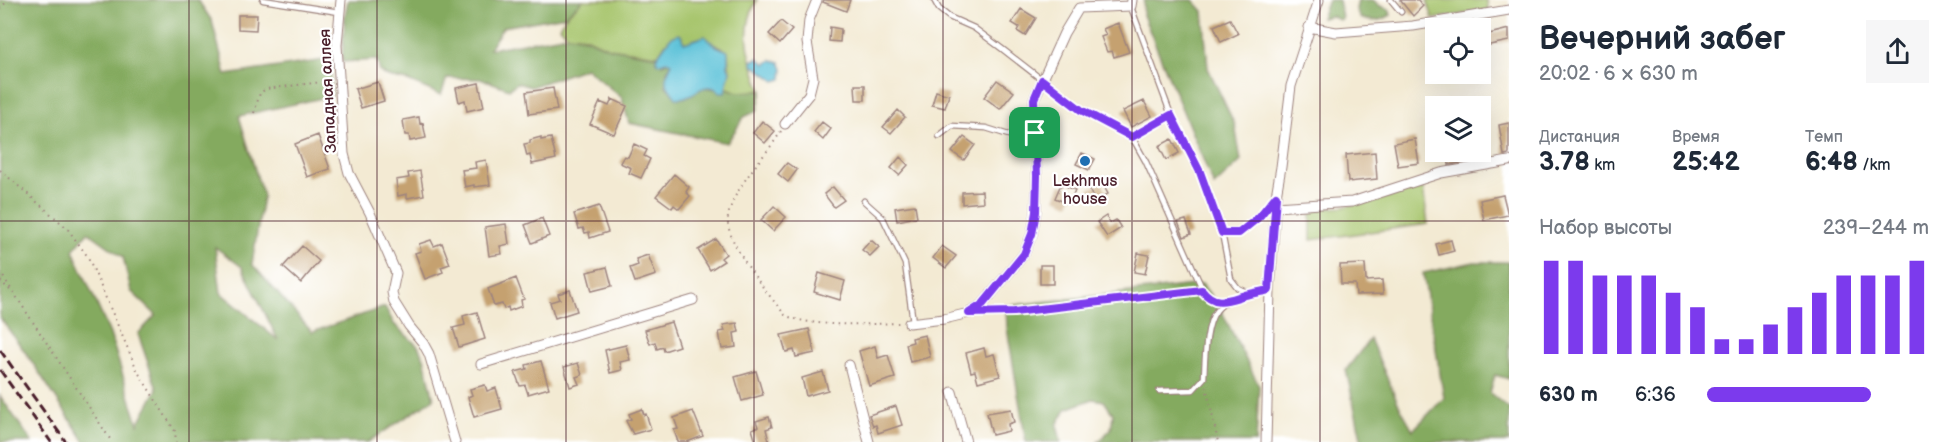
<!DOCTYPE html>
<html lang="ru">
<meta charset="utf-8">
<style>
:root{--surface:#fff;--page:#f6f6f7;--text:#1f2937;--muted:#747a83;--accent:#7c3aed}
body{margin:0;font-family:"Balsamiq Sans",sans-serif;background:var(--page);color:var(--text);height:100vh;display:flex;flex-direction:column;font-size:22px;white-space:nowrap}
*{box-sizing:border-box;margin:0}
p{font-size:20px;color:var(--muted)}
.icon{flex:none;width:33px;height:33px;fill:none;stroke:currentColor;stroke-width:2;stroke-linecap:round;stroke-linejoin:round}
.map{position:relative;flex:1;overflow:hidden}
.panel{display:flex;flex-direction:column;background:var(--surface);width:450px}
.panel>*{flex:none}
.fabs{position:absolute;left:1425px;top:18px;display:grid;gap:12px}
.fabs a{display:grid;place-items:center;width:66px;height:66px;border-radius:0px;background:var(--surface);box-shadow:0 6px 24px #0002;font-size:30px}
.pin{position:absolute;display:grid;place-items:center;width:51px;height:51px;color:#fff;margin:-26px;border-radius:12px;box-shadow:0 3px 9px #0006}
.round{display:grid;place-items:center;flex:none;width:63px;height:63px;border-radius:0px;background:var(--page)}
.overview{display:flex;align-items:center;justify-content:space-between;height:102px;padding:0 30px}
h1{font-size:33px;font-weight:700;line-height:45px}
.metrics{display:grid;grid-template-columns:repeat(3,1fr);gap:9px;height:102px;padding:6px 30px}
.metrics div{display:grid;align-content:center}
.metrics b{font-size:26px;font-weight:700}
.metrics small{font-size:16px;font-weight:400}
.metrics p{font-size:16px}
.chart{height:168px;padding:12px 30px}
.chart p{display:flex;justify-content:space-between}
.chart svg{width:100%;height:108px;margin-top:6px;stroke:var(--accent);stroke-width:6}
ul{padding:0 30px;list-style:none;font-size:20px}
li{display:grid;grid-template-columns:96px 72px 1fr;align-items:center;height:45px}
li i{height:15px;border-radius:8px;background:var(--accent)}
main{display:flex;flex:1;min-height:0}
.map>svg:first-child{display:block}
</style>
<main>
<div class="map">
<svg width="1509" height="442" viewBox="0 0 1509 442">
<rect width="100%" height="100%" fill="#fff"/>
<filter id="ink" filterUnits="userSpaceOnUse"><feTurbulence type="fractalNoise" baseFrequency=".0167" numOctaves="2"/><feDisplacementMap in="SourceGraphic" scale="12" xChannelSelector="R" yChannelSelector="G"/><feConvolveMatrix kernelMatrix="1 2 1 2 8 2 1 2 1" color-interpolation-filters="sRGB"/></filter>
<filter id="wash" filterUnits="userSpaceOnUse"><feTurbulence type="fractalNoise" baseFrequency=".008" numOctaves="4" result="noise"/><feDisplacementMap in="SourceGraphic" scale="24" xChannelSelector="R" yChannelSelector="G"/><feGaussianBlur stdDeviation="1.35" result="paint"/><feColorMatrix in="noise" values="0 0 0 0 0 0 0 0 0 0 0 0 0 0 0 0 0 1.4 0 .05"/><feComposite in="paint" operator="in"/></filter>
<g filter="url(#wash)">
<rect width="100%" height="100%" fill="#f3ead3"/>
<path fill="#a6c46b" stroke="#78724b" stroke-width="1.5" d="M583 0H757C739 31 750 61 762 91L737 92 725 87 730 72 728 56 722 47 713 44 684 43 682 38 666 43 658 55 608 48 586 37 568 35 560 27 565 17Z
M1427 0H1487L1488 10 1433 19Z
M1423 188 1428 224 1311 240V209L1343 207Z"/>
<path fill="#84aa5f" stroke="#676445" stroke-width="1.5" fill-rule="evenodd" d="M0 0H198L212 21 226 75 330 59 332 96 239 116 263 196 252 264 312 332 385 307 394 324 418 346 424 358 434 399 368 442H85L28 356 0 318ZM88 232 123 257 131 291 156 315 138 334 157 389 138 424 110 334 73 250ZM215 247 242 267 278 340 221 293Z
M348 0H583L565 16 503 27 489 49 568 35 586 38 609 48 658 56 656 58 662 64 669 61 672 63 667 71 666 86 677 98C686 99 695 94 702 87L717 89 725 87 737 92 762 91 757 111 744 117 727 143 629 123 622 98 586 68 531 87 517 83 509 89 482 79 447 78 441 95 408 81 388 77 380 72 377 60 342 62 345 15Z
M1144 0H1193L1203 11 1208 68 1235 125 1241 161 1214 186 1143 15Z
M1328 0H1339L1342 19 1339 20 1332 16 1321 18Z
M1358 0H1373L1380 6 1389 9 1391 15C1380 21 1372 23 1360 18L1356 9Z
M1474 262H1509V379L1495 375 1490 393 1509 409V442H1362L1346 370 1370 339 1399 405 1413 430 1444 398 1423 273Z
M1202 284 1221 310 1259 386 1256 442H1098L1111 429 1113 414 1104 401 1093 399 1066 409 1057 425 1061 442H1026L1007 328 1006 306Z
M0 396 32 442H0Z"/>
<path fill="#5ac1d8" stroke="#527082" stroke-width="1.5" d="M678 34 681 35 684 43 705 36 716 46 728 51V66L730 71 725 92H720C704 77 694 100 676 98 663 80 663 82 672 63L666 61 658 64 656 58 670 38Z
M758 58 766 64 772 60 780 62 783 69 782 79 775 81 752 64V61Z"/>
<g id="blocks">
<path fill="#c5a170" d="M824 0H850L846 11 823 2Z
M1400 0H1418L1423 6 1413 16Z
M1021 9 1036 18 1025 36 1017 31 1019 27 1012 23Z
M238 15H257L256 30 238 29Z
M1230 19 1238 34 1221 42 1214 26Z
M781 21 792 30 780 44 769 34Z
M1118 23 1129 52 1114 57 1112 51 1107 52 1101 37 1106 35 1103 29Z
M830 27 841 29 840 42 829 41Z
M1509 29V41L1480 47V32L1489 30V34Z
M997 80 1014 92 1000 109 984 97Z
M378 82 384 101 361 108 355 89Z
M479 83 484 107 467 111 465 100 459 102 456 88Z
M855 85H865V100H856Z
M553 88 557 110 529 114 526 92Z
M936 91 949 95 945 108 932 105Z
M612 99 627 106 614 134 590 124 600 102 609 106Z
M1144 101 1152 116 1131 127 1123 111Z
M898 110 905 117 891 133 883 127Z
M419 117 420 124 423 123 426 138 410 141 409 135H405L403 120Z
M762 121 775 131 765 143 753 133Z
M822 122 831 129 823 140 814 132Z
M1509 123V154L1504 155 1499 125Z
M318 135 330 169 307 177 295 144Z
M541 137V140L551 138 556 159 532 164 530 155 527 156 524 144 530 143V140Z
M964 137 975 145 964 160 952 152Z
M1172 139 1179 153 1166 160 1159 146Z
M1415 139 1419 163 1398 166 1394 143Z
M634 144 647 150 644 156 650 159 641 178 629 173 631 168 620 163 624 156 628 157Z
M1375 152 1377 179 1348 182 1346 155Z
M1448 152H1485L1486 158 1449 165Z
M1082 153 1095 159 1089 170 1076 164Z
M900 157 908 165 899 175 891 168Z
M486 160 490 185 474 187V185L465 187 462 170 476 168 475 162Z
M787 163 797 170 788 182 778 174Z
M420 171 424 195 407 198V194L398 196 396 180 409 178 408 173Z
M674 174 689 187 686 192 690 196 679 209 674 205 672 208 656 196Z
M1102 183 1108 194 1094 200 1089 189Z
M1061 184 1075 190 1069 204 1055 198Z
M833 187 844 200 834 207 824 194Z
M982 191 983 202 962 204V192Z
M1503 195 1508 215 1484 220 1480 200Z
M915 205 917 217 897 221 895 208Z
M599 206 608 232 590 238 589 232 585 233 583 228 579 229 574 214Z
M774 206 786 217 773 231 761 220Z
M1106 216 1110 223 1116 220 1121 228 1107 237 1097 222Z
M542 218 549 236 532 243 525 225Z
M1186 220 1191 234 1184 237 1178 222Z
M506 224 509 244 500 246 502 254 489 256 485 227Z
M716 239 726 254 721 258 724 261 710 270 698 250Z
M431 240 434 246 442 243 450 264 441 267 443 272 425 279 415 253 421 251 419 244Z
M871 240 879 247 870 256 862 250Z
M1451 240 1454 251 1439 255 1436 244Z
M302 246 319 261 301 283 283 267Z
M942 246 956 256 946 268 933 258Z
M1138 253 1149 255 1145 274 1134 272Z
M648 255 656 275 635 282 630 268 638 265 636 259Z
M1365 264 1366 281 1382 280 1383 294 1356 295 1355 284H1341L1340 265Z
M1040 265H1053V284H1040Z
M607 267 612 286 592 291 587 272Z
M819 273 845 281 840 300 814 292Z
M516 278 524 299 521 300 522 306 509 311 508 307 504 309 502 304 494 306 488 289Z
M570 290 577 311 555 318 550 302 560 299 558 294Z
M477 312 485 339 459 347 453 328 465 325 463 316Z
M671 322 679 346 664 351 663 347 657 349 655 342 650 344 645 330Z
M737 323 739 332 734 333 736 347 722 349 719 332 725 331 723 325Z
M809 329 815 353 796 357 794 350 786 352 781 335Z
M925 335 930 357 910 362 906 344 913 342 912 338Z
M626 345 630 360 620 362 622 370 610 373 605 350Z
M875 346 878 358 888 355 895 378 869 386 859 351Z
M984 348 986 356 994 354 1000 376 978 382 975 371 971 372 966 353Z
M541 361 549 388 528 394 525 385 520 386 515 372 527 369 526 365Z
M578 363 582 375 576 377 579 384 570 387 564 367Z
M756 371 763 395 742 401 735 377Z
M823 372 828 390 806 396 802 378Z
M485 385 487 391 496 388 502 409 474 417 468 397 472 395 470 389Z
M896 406 902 425 878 433 876 425 873 426 869 415Z
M642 409 644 415 646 414 651 429 633 434 626 421 631 419 629 414Z
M1011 409 1014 422 1008 424 1009 431 992 435 987 413Z
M693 411 703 436 687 442H678L674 430 678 429 674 418Z
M769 417 772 427 766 429 769 441 756 442 752 429 758 427 756 421Z"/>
</g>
</g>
<g filter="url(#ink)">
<use href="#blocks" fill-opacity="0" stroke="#9e847f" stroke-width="1.5"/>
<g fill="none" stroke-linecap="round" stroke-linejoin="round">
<defs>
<path id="service" d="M263 0 339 12
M934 0 939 9 949 17 974 28 1001 48 1081 110 1132 137 1146 162 1205 295 1219 302 1270 290
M1391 0 1401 12
M1131 7 1171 115 1200 172 1222 233 1231 279 1238 288 1250 294
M939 136 952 126 986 128 1015 137 1035 133
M1132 137 1171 115
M864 201 883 218 905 264 913 322
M1159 391 1193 390 1204 378C1205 360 1205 325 1216 311 1219 307 1223 304 1227 301"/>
<path id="minor" d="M341 0 337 45 344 154 349 173 370 213 396 273 392 292 394 302 409 326 423 343 429 354 455 442
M1309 27 1336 32 1413 26 1509 10
M785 124 809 94 813 78 807 42 809 20 817 0
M1275 207 1352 202 1441 173 1509 161
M909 323 944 319 969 313 983 304 1024 254 1032 234 1036 212 1037 176 1034 99 1064 33 1079 8 1131 6 1132 0
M481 364 693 300
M849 365 869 442
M952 392 966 442
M1266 442 1270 290 1276 196 1281 167 1291 86 1319 0"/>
</defs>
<use href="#service" stroke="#9e847f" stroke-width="7"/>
<use href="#minor" stroke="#9e847f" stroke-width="11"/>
<path stroke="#9e847f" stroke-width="2" stroke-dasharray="1.5 4.5" stroke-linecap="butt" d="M0 9 8 0
M254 113 260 93 266 89 330 81
M781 131C772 147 758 161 748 176 740 187 730 203 728 217 724 242 769 295 785 315 810 328 870 324 900 323
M0 170 67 228 88 257 138 372 175 431 176 442
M1229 233H1239L1265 210
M0 272 112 442
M0 281 11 291
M987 312H1014L1196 291
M1206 386 1218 442"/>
<use href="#service" stroke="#fff" stroke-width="4.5"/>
<use href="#minor" stroke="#fff" stroke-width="9"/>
<path stroke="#4a1f2b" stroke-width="3" stroke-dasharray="9 4.5" stroke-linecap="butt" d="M0 350 66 442
M0 370 51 442"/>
</g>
</g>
<g fill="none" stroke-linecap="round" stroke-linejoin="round" filter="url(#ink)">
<defs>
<path id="route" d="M1042 80 1081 110 1132 137 1171 115 1200 172 1222 233H1239L1259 217 1276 196 1269 290C1261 292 1253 293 1245 295 1228 300 1215 307 1202 290L1014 312 969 313 983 304 1024 254 1032 234 1036 212 1037 176 1034 99Z"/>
</defs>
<use href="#route" stroke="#fff" stroke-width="12"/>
<use href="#route" stroke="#7c3aed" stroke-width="8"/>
</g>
<path fill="none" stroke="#4a1f2b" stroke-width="1.5" stroke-opacity="0.55" d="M189 0V442M377 0V442M566 0V442M754 0V442M943 0V442M1132 0V442M1320 0V442M0 221H1509"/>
<circle fill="#1f6fb2" stroke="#fff" stroke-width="2" cx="1085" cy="161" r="6"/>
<g text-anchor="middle" stroke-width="4.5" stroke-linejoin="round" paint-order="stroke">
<g font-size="16" fill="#4a1f2b" stroke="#fff">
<text transform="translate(327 91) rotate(-93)" y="6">Западная аллея</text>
</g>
<g font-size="16" fill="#4a1f2b" stroke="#fff">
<text x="1085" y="186">Lekhmus<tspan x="1085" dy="18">house</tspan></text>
</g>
</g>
</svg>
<div class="fabs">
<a><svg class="icon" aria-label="locate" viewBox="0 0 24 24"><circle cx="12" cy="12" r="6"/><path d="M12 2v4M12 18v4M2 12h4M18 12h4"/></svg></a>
<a><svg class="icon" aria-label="layers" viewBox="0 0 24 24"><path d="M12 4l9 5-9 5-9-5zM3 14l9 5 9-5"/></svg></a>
</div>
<div class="pin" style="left:1035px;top:133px;background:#1e9e55"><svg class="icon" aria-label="arrive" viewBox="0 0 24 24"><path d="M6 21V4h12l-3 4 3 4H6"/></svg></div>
</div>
<section class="panel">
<div class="overview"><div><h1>Вечерний забег</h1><p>20:02 · 6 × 630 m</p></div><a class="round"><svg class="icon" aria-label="share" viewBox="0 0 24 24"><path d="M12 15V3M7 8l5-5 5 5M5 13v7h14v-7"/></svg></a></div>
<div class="metrics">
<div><p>Дистанция</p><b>3.78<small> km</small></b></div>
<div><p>Время</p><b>25:42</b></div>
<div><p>Темп</p><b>6:48<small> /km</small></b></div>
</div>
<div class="chart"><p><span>Набор высоты</span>239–244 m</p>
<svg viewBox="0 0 160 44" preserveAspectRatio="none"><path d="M5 44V6M15 44V6M25 44V12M35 44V12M45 44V12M55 44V19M65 44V25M75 44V38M85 44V38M95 44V32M105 44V25M115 44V19M125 44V12M135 44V12M145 44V12M155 44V6"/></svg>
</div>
<ul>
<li><b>630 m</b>6:36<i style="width:74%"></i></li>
</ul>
</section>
</main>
